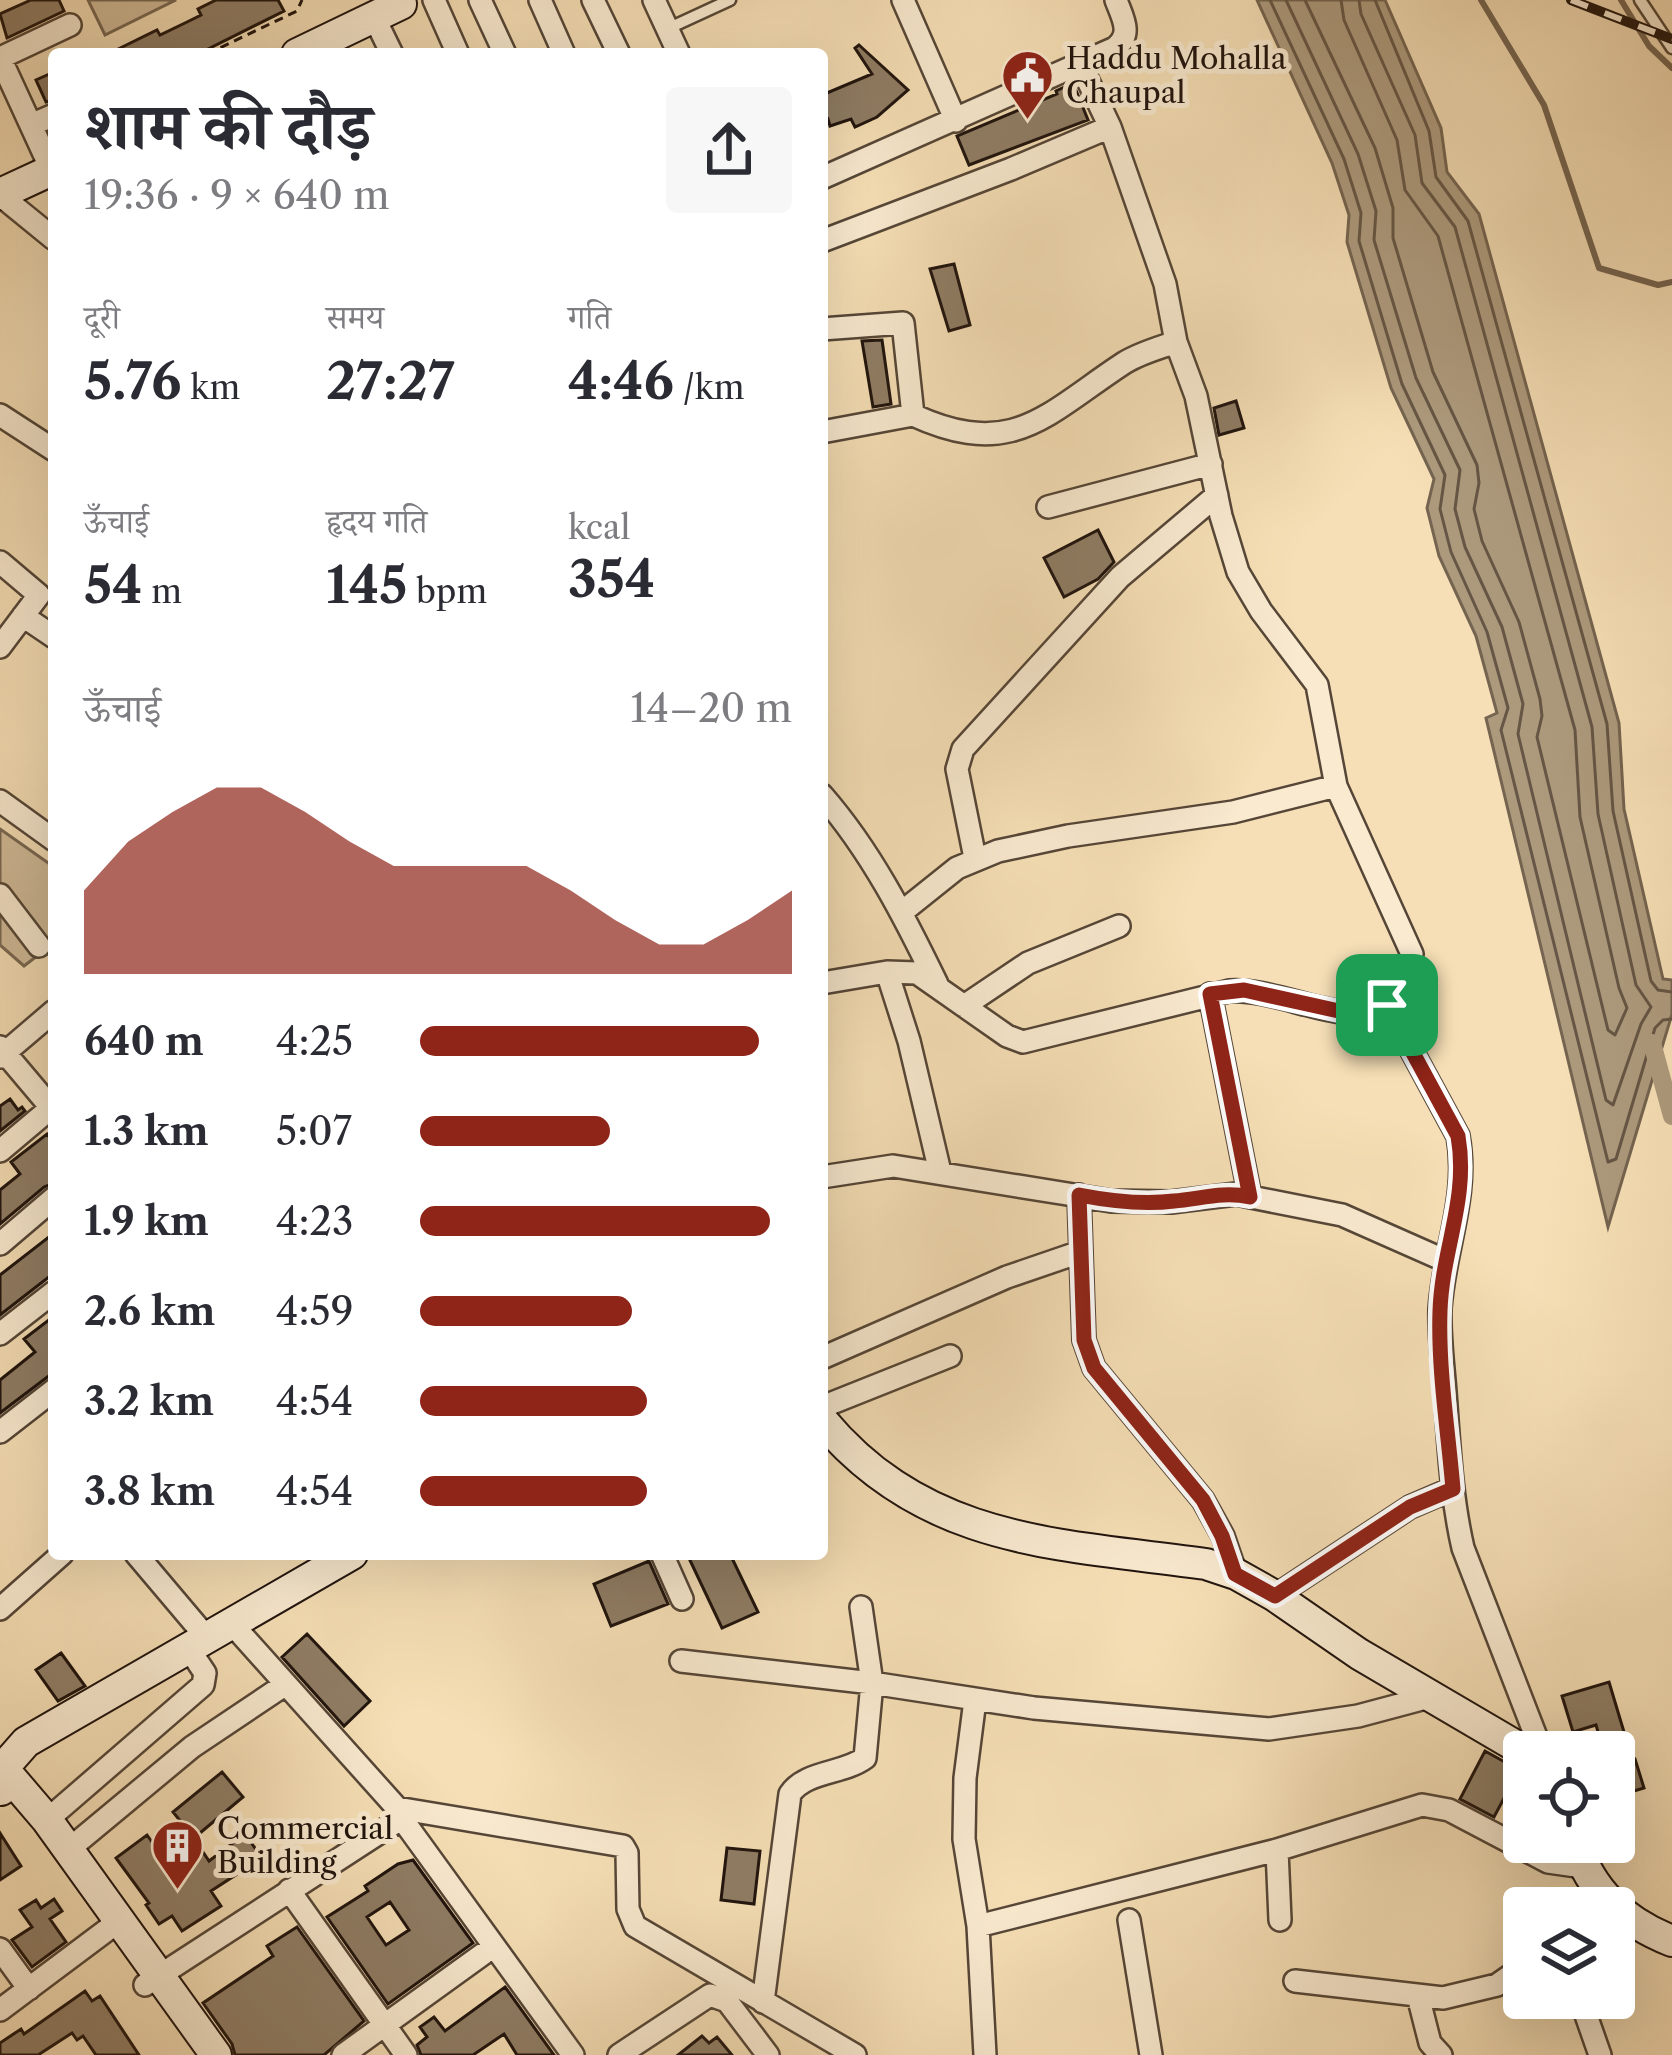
<!DOCTYPE html>
<html lang="hi">
<meta charset="utf-8">
<style>
:root{--surface:#fff;--page:#f7f7f7;--text:#2b2b33;--muted:#7c7c81;--accent:#8f2418}
body{margin:0;font-family:"Libre Caslon Text","Noto Serif Devanagari",serif;background:var(--page);color:var(--text);height:100vh;display:flex;flex-direction:column;font-size:45px;white-space:nowrap}
*{box-sizing:border-box;margin:0}
p{font-size:39px;color:var(--muted)}
.icon{flex:none;width:66px;height:66px;fill:none;stroke:currentColor;stroke-width:2;stroke-linecap:round;stroke-linejoin:round}
.map{position:relative;flex:1;overflow:hidden}
.side{position:absolute;left:48px;top:48px;width:780px;height:1512px;display:flex;flex-direction:column;background:var(--surface);border-radius:12px;box-shadow:0 12px 48px #0002}
.side>*{flex:none}
.controls{position:absolute;left:1503px;top:1731px;display:grid;gap:24px}
.controls a{display:grid;place-items:center;width:132px;height:132px;border-radius:12px;background:var(--surface);box-shadow:0 12px 48px #0002;font-size:60px}
.pin{position:absolute;display:grid;place-items:center;width:102px;height:102px;color:#fff;margin:-51px;border-radius:24px;box-shadow:0 6px 18px #0006}
.round{display:grid;place-items:center;flex:none;width:126px;height:126px;border-radius:12px;background:var(--page)}
.summary{display:flex;align-items:center;justify-content:space-between;height:204px;padding:0 36px}
h1{font-size:66px;font-weight:700;line-height:90px}
.stats{display:grid;grid-template-columns:repeat(3,1fr);gap:18px;height:204px;padding:12px 36px}
.stats div{display:grid;align-content:center}
.stats b{font-size:51px;font-weight:700}
.stats small{font-size:33px;font-weight:400}
.stats p{font-size:33px}
.chart{height:336px;padding:24px 36px}
.chart p{display:flex;justify-content:space-between}
.chart svg{width:100%;height:216px;margin-top:12px;fill:var(--accent);opacity:.7}
ul{padding:0 36px;list-style:none;font-size:39px}
li{display:grid;grid-template-columns:192px 144px 1fr;align-items:center;height:90px}
li i{height:30px;border-radius:15px;background:var(--accent)}
.map>svg:first-child{display:block}
</style>
<div class="map">
<svg width="1672" height="2055" viewBox="0 0 1672 2055">
<rect width="100%" height="100%" fill="#f6dfb6"/>
<filter id="stains"><feTurbulence type="fractalNoise" baseFrequency=".00167" numOctaves="4"/><feColorMatrix values="0 0 0 0 .2 0 0 0 0 .09 0 0 0 0 .02 0 0 0 .5 -.17"/></filter>
<radialGradient id="worn" r=".72"><stop offset=".6" stop-color="#630" stop-opacity="0"/><stop offset="1" stop-color="#630" stop-opacity=".3"/></radialGradient>
<path fill="#d1bc99" stroke="#786853" stroke-width="3" d="M88 0H176L105 35Z
M0 829 54 867V943L24 966 0 945Z"/>
<path fill="#ad9a7d" stroke="#746450" stroke-width="3" d="M1257 0H1385L1441 128 1447 172 1479 214 1619 723 1624 809 1663 979 1672 980V1014L1608 1227 1486 718 1497 713 1476 636 1439 556 1427 508 1434 479 1391 388 1347 242 1349 215 1332 163Z"/>
<g fill="none" stroke-linecap="round" stroke-linejoin="round">
<path stroke="#665645" stroke-width="3" d="M1270 0 1344 159 1361 213 1359 241 1402 384 1445 475 1440 509 1451 552 1487 632 1508 708 1501 730 1608 1162 1616 1159 1655 1028 1663 1020 1672 1019
M1286 0 1358 154 1376 211 1374 240 1416 378 1460 470 1455 509 1465 547 1502 627 1523 704 1518 734 1606 1100 1613 1105 1641 1024 1651 1007 1636 985 1598 814 1592 727 1455 227 1422 183 1415 135 1361 14 1359 0
M1305 0 1375 148 1393 208V238L1433 372 1477 465 1479 483 1474 509 1482 541 1519 622 1540 699 1542 716 1537 737 1608 1030 1615 1035 1627 1008 1619 988 1580 817 1575 730 1438 236 1405 190 1397 140 1344 20 1341 0
M1375 0 1429 131 1436 177 1468 221 1607 724 1613 811 1651 981 1658 990 1672 992"/>
<path stroke="#746450" stroke-width="6" d="M1481 0 1544 105 1599 268 1658 285 1672 282
M1621 0 1649 46 1672 68"/>
<path stroke="#ad9a7d" stroke-width="18" d="M1652 1043 1672 1116"/>
</g>
<path fill="#8f7d65" stroke="#1f130d" stroke-width="3" fill-rule="evenodd" d="M31 0H59L64 11 7 38 0 14Z
M216 0H278L284 11 198 54H108L157 30 160 35 187 22 201 15 198 9Z
M859 45 908 90 877 117 855 127 851 119 830 126 828 119 822 122V95L872 74 855 48Z
M54 72V100L46 102 36 80Z
M1073 83 1088 120 969 165 957 136 1057 94 1056 91Z
M954 264 970 325 949 331 930 269Z
M882 340 891 404 873 407 862 341Z
M1236 401 1244 428 1219 435 1214 408Z
M1098 530 1114 562 1098 579 1064 597 1044 558Z
M10 1099 18 1110 22 1107 25 1111 0 1131V1106Z
M47 1134 54 1143V1183L44 1187 0 1224V1190L20 1174 11 1162Z
M54 1233V1273L0 1315V1275Z
M54 1316V1372L0 1413V1380L35 1352 24 1339Z
M687 1554H730L758 1612 722 1628Z
M649 1561 668 1604 611 1626 594 1584Z
M307 1634 370 1701 344 1726 282 1657Z
M61 1653 85 1686 58 1701 36 1670Z
M1609 1682 1624 1732 1600 1739 1596 1725 1573 1732 1562 1696Z
M1485 1751 1519 1770 1494 1817 1460 1799Z
M1635 1759 1644 1788 1614 1797V1765Z
M222 1772 243 1797 194 1838 173 1812Z
M0 1833 21 1866 0 1880Z
M245 1834 262 1858 211 1891 221 1906 182 1931 172 1916 159 1924 146 1905 149 1903 116 1858 147 1835 167 1863 197 1843 209 1861Z
M727 1848 760 1851 754 1904 721 1900Z
M413 1860 473 1943 388 2004 327 1917 368 1891 365 1886 398 1864ZM390 1902 409 1930 386 1945 367 1917Z
M54 1899 62 1911 50 1919 66 1942 32 1967 12 1940 32 1927 20 1910 36 1900 41 1908Z
M297 1927 364 2021 324 2055H235L232 2044 203 2003 273 1956 267 1946Z
M505 1987 554 2055H517L504 2034 473 2055H421L417 2045 427 2037 420 2027 434 2017 445 2031Z
M85 1991 92 2001 100 1996 139 2055H96L83 2036 77 2040 72 2033 38 2055H0V2043L21 2029 24 2034Z
M702 2036 709 2043 717 2037 732 2055H678Z"/>
<g fill="none" stroke-linecap="round" stroke-linejoin="round">
<defs>
<path id="lane" d="M1640 0 1672 48
M667 29 730 0"/>
<path id="street" d="M434 0 458 54
M480 0 505 54
M540 0 564 54
M593 0 619 54
M654 0 679 54
M903 0 956 121
M374 17 392 54
M1081 66 1110 127 1165 284 1176 342 1196 396 1221 516 1238 572 1261 611 1317 685 1336 786 1412 954 1387 1005 1458 1136C1469 1196 1444 1249 1440 1309 1439 1336 1443 1365 1445 1392 1449 1444 1451 1496 1463 1548L1542 1752
M31 125 54 115
M52 171 0 58 70 25
M822 178 1115 48C1133 34 1123 19 1116 0
M0 195 54 239
M822 241 1011 169 1110 127
M822 329 903 323 913 415C1013 461 1046 414 1124 363 1140 353 1159 348 1176 342
M0 415 54 450
M822 432 913 415
M1048 507 1211 464
M0 562 39 595 0 647
M23 616 54 637
M822 795C871 851 905 918 937 984
M0 801 54 840
M975 858 957 769 963 749 1120 577 1217 495
M0 895 39 946
M902 912 957 868 998 851 1068 836 1233 812 1336 786
M887 972 909 1041 940 1172
M822 983 887 972 917 973 1007 1036 1023 1042 1229 991C1279 987 1346 1030 1387 1005
M1210 994 1250 1197
M964 1006 1028 963 1119 926
M0 1047 54 1111
M0 1057 54 1011
M0 1151 51 1108
M822 1177 893 1166 1111 1201 1171 1202 1236 1194 1342 1215 1446 1261
M1079 1195 1084 1340 1094 1368 1203 1500 1223 1536 1236 1574
M0 1244 54 1198
M0 1334 54 1292
M822 1358 1007 1277 1080 1252
M822 1407 950 1356
M0 1432 54 1390
M136 1554 207 1638
M662 1554 682 1599
M1275 1596 1410 1507 1452 1489
M0 1609 62 1554
M232 1624 397 1808 623 1846 627 1853 628 1909 635 1926 855 2055
M681 1661 872 1683 1034 1708 1269 1729 1358 1716 1433 1696
M975 1700 965 1778 964 1839 978 1926 985 2055
M47 1820 203 1685 205 1673 189 1649
M68 1850 192 1747 286 1684
M1277 1850 1280 1920
M289 1890 406 2055
M1578 1908 1594 1885
M1129 1920 1151 2055
M978 1926 1277 1850 1422 1805 1449 1810 1548 1862 1583 1867
M0 1949 29 1989
M1295 1981 1443 1998 1497 1985 1524 1966
M145 1985 396 1822 405 1823 573 2055
M1418 1996 1430 2043 1441 2055
M1580 1998 1600 2055
M763 2002 790 1794C805 1771 843 1774 865 1758L872 1683 861 1607
M0 2010 119 1921
M343 2055 483 1954
M619 2055 710 1995 727 2001 768 2055"/>
<path id="secondary" d="M297 54 401 4 399 0
M0 194 54 169
M822 1420C925 1544 1059 1544 1206 1564L1236 1574 1275 1596 1359 1654 1526 1752
M0 1765 47 1820 216 2055
M1 1790 4 1767 26 1742 352 1554
M1575 1842C1591 1892 1624 1922 1672 1941"/>
</defs>
<use href="#lane" stroke="#554637" stroke-width="15"/>
<use href="#street" stroke="#554637" stroke-width="26"/>
<use href="#secondary" stroke="#1f130d" stroke-width="34"/>
<path stroke="#1f130d" stroke-width="3" stroke-dasharray="9 6" stroke-linecap="butt" d="M207 54 297 11 302 0"/>
<use href="#lane" stroke="#f9ead0" stroke-width="10"/>
<use href="#street" stroke="#f9ead0" stroke-width="21"/>
<use href="#secondary" stroke="#f9ead0" stroke-width="30"/>
<defs>
<path id="rail" d="M1571 0 1672 39"/>
</defs>
<use href="#rail" stroke="#1f130d" stroke-width="10"/>
<use href="#rail" stroke="#f9ead0" stroke-width="6" stroke-dasharray="18" stroke-linecap="butt"/>
</g>
<g fill="none" stroke-linecap="round" stroke-linejoin="round">
<defs>
<path id="route" d="M1244 990 1357 1015 1370 1014 1387 1005 1458 1136C1469 1199 1442 1249 1440 1311 1438 1369 1448 1430 1453 1489L1410 1507 1275 1596 1235 1574 1222 1536 1203 1500 1094 1368 1084 1340 1079 1195C1110 1201 1143 1205 1174 1201 1200 1199 1223 1191 1250 1197L1210 994Z"/>
</defs>
<use href="#route" stroke="#fff" stroke-width="24"/>
<use href="#route" stroke="#8f2418" stroke-width="15"/>
</g>
<defs>
<symbol id="civic-pin" viewBox="-11 -11 22 30"><path d="M0 17L-7.5 6A9.5 9.5 0 1 1 7.5 6Z" fill="#8f2418" stroke="#f9ead0"/><path d="M-.6-6.5H3V-4.5H.6V-3L4-1V1h2V6H-6V1h2V-1L-.6-3ZM-1.2 2.5V6h2.4V2.5Z" fill="#fff"/></symbol>
<symbol id="building-pin" viewBox="-11 -11 22 30"><path d="M0 17L-7.5 6A9.5 9.5 0 1 1 7.5 6Z" fill="#8f2418" stroke="#f9ead0"/><path d="M-4-6H4V6H1V3H-1V6H-4ZM-2.5-4.3h1.7v1.8h-1.7ZM.8-4.3h1.7v1.8H.8ZM-2.5-1h1.7V.8h-1.7ZM.8-1h1.7V.8H.8Z" fill="#fff"/></symbol>
</defs>
<g fill-rule="evenodd">
<use href="#civic-pin" x="998" y="46" width="59" height="81"/>
<use href="#building-pin" x="148" y="1816" width="59" height="81"/>
</g>
<g text-anchor="middle" stroke-width="10" stroke-linejoin="round" paint-order="stroke">
<g font-size="30" fill="#1f130d" stroke="#f9ead0" text-anchor="start">
<text x="1066" y="69">Haddu Mohalla<tspan x="1066" dy="34">Chaupal</tspan></text>
<text x="217" y="1839">Commercial<tspan x="217" dy="34">Building</tspan></text>
</g>
</g>
<rect width="100%" height="100%" filter="url(#stains)"/>
<rect width="100%" height="100%" fill="url(#worn)"/>
</svg>
<div class="controls">
<a><svg class="icon" aria-label="locate" viewBox="0 0 24 24"><circle cx="12" cy="12" r="6"/><path d="M12 2v4M12 18v4M2 12h4M18 12h4"/></svg></a>
<a><svg class="icon" aria-label="layers" viewBox="0 0 24 24"><path d="M12 4l9 5-9 5-9-5zM3 14l9 5 9-5"/></svg></a>
</div>
<div class="pin" style="left:1387px;top:1005px;background:#1e9e55"><svg class="icon" aria-label="arrive" viewBox="0 0 24 24"><path d="M6 21V4h12l-3 4 3 4H6"/></svg></div>
<section class="side">
<div class="summary"><div><h1>शाम की दौड़</h1><p>19:36 · 9 × 640 m</p></div><a class="round"><svg class="icon" aria-label="share" viewBox="0 0 24 24"><path d="M12 15V3M7 8l5-5 5 5M5 13v7h14v-7"/></svg></a></div>
<div class="stats">
<div><p>दूरी</p><b>5.76<small> km</small></b></div>
<div><p>समय</p><b>27:27</b></div>
<div><p>गति</p><b>4:46<small> /km</small></b></div>
</div>
<div class="stats">
<div><p>ऊँचाई</p><b>54<small> m</small></b></div>
<div><p>हृदय गति</p><b>145<small> bpm</small></b></div>
<div><p>kcal</p><b>354</b></div>
</div>
<div class="chart"><p><span>ऊँचाई</span>14–20 m</p>
<svg viewBox="0 0 160 44" preserveAspectRatio="none"><path d="M0 44V27L10 17L20 11L30 6L40 6L50 11L60 17L70 22L80 22L90 22L100 22L110 27L120 33L130 38L140 38L150 33L160 27V44z"/></svg>
</div>
<ul>
<li><b>640 m</b>4:25<i style="width:91%"></i></li>
<li><b>1.3 km</b>5:07<i style="width:51%"></i></li>
<li><b>1.9 km</b>4:23<i style="width:94%"></i></li>
<li><b>2.6 km</b>4:59<i style="width:57%"></i></li>
<li><b>3.2 km</b>4:54<i style="width:61%"></i></li>
<li><b>3.8 km</b>4:54<i style="width:61%"></i></li>
</ul>
</section>
</div>
